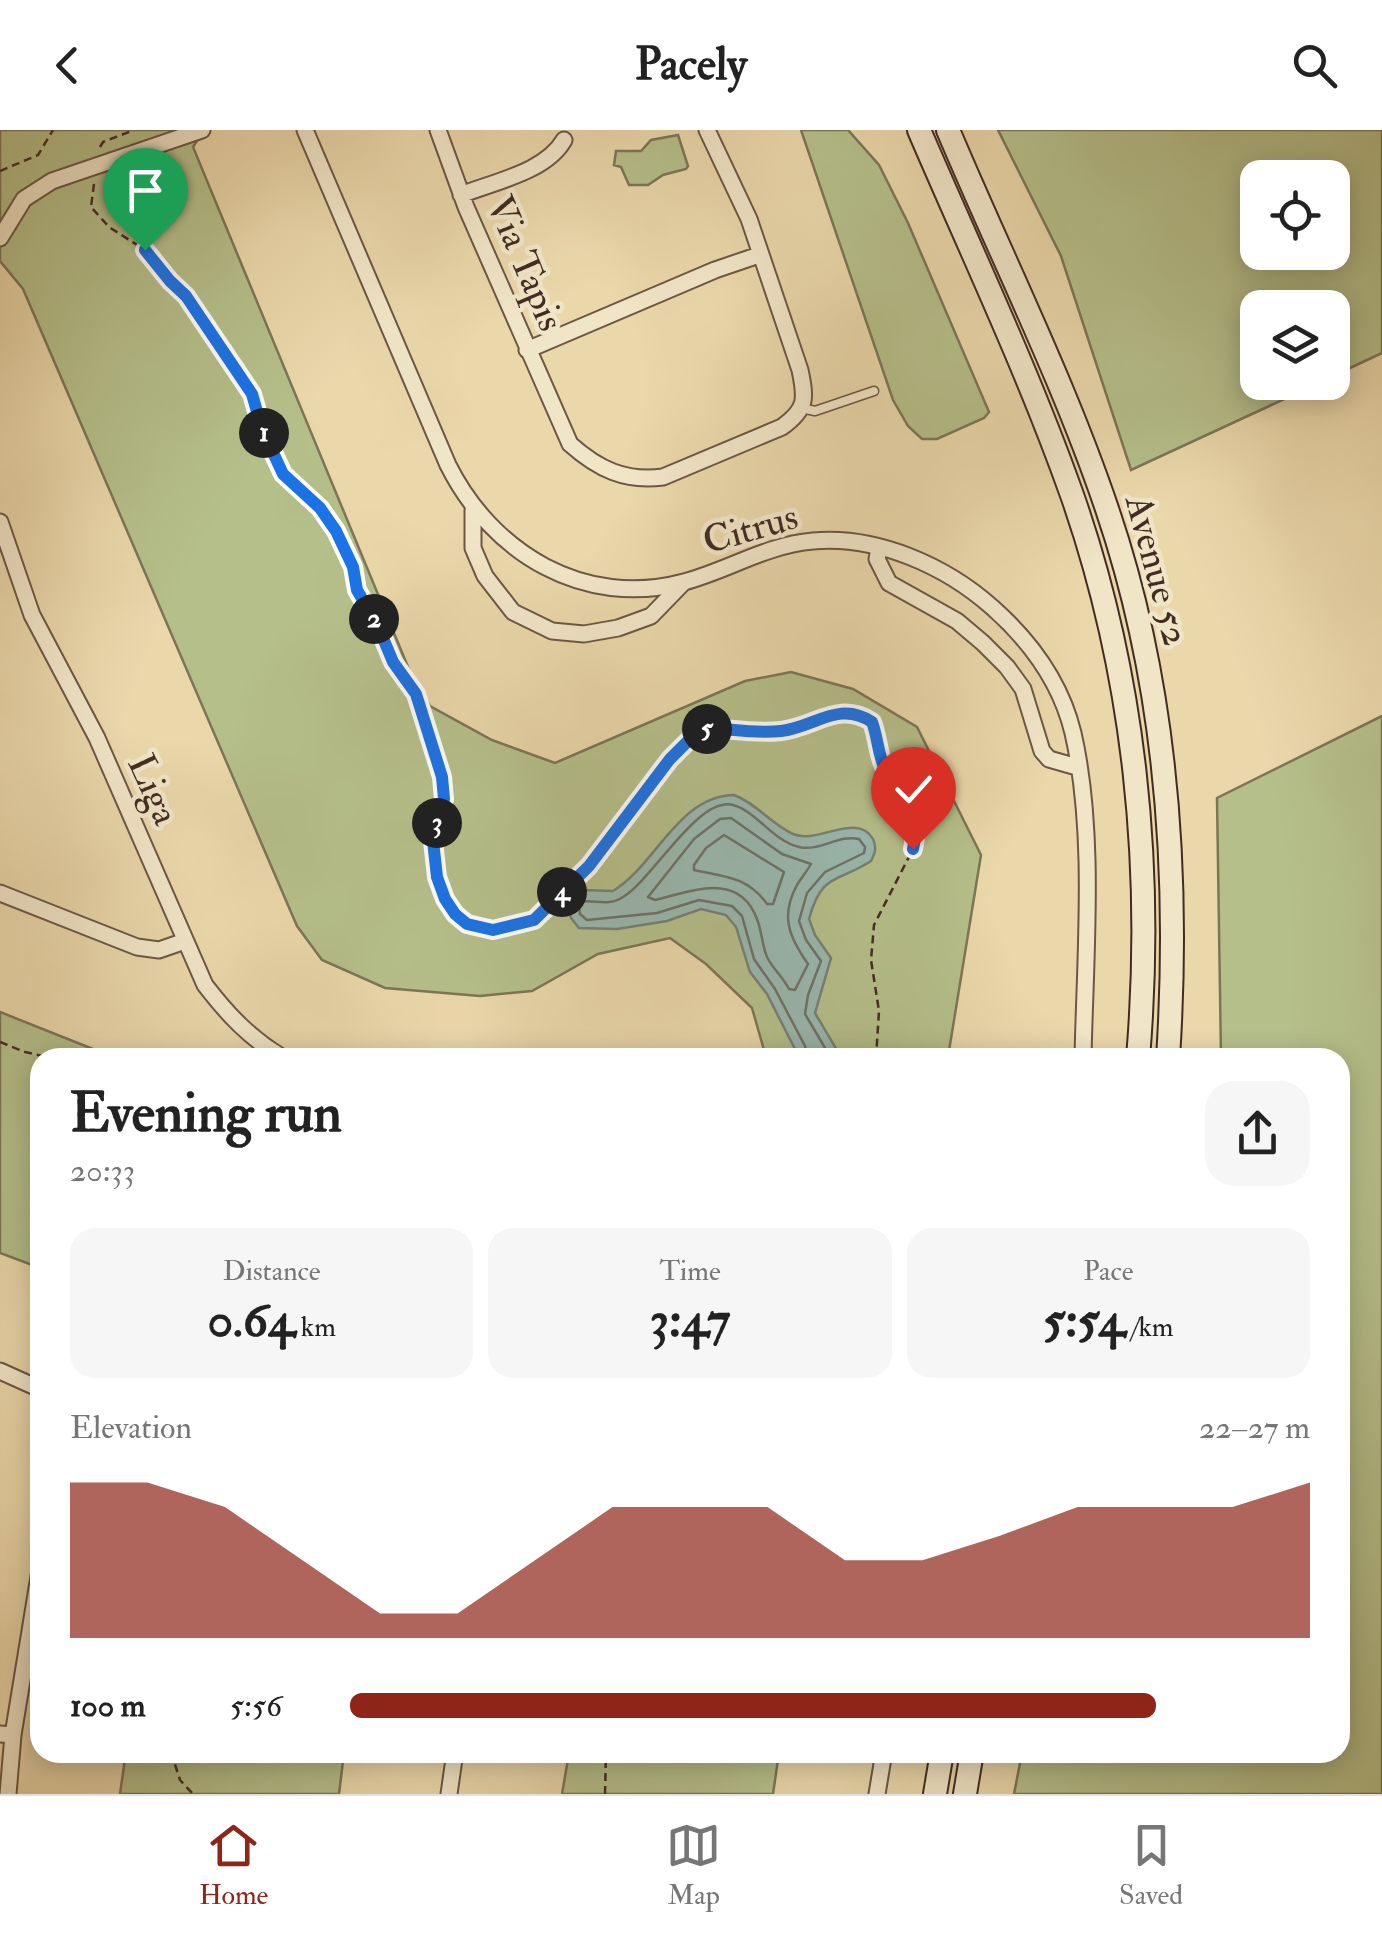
<!DOCTYPE html>
<meta charset="utf-8">
<style>
:root{--surface:#fff;--page:#f6f6f6;--text:#222;--muted:#767676;--line:#e0e0e0;--accent:#8f2418}
body{margin:0;font-family:"IM FELL Double Pica",serif;background:var(--page);color:var(--text);height:100vh;display:flex;flex-direction:column;font-size:38px;white-space:nowrap}
*{box-sizing:border-box;margin:0}
p{font-size:32px;color:var(--muted)}
.icon{flex:none;width:55px;height:55px;fill:none;stroke:currentColor;stroke-width:2;stroke-linecap:round;stroke-linejoin:round}
.map{position:relative;flex:1;overflow:hidden}
.panel{position:absolute;left:30px;top:918px;width:1320px;height:715px;display:flex;flex-direction:column;background:var(--surface);border-radius:30px;box-shadow:0 5px 25px #0003}
.panel>*{flex:none}
.fabs{position:absolute;left:1240px;top:30px;display:grid;gap:20px}
.fabs a{display:grid;place-items:center;width:110px;height:110px;border-radius:20px;background:var(--surface);box-shadow:0 5px 25px #0003;font-size:50px}
.pin{position:absolute;display:grid;place-items:center;width:85px;height:85px;color:#fff;margin:-102px -42px;border-radius:50% 50% 50% 0;rotate:-45deg;box-shadow:0 0 10px #0007}
.pin .icon{rotate:45deg}
.km{position:absolute;width:50px;height:50px;margin:-25px;border-radius:50%;background:#222;color:#fff;font-size:28px;line-height:50px;text-align:center}
.round{display:grid;place-items:center;flex:none;width:105px;height:105px;border-radius:30px;background:var(--page)}
.headline{display:flex;align-items:center;justify-content:space-between;height:170px;padding:0 40px}
h1{font-size:55px;font-weight:700;line-height:75px}
.metrics{display:grid;grid-template-columns:repeat(3,1fr);gap:15px;height:170px;padding:10px 40px}
.metrics div{display:grid;align-content:center;border-radius:25px;background:var(--page);text-align:center}
.metrics b{font-size:50px;font-weight:700}
.metrics small{font-size:28px;font-weight:400}
.metrics p{font-size:28px}
.chart{height:280px;padding:20px 40px}
.chart p{display:flex;justify-content:space-between}
.chart svg{width:100%;height:180px;margin-top:10px;fill:var(--accent);opacity:.7}
ul{padding:0 40px;list-style:none;font-size:32px}
li{display:grid;grid-template-columns:160px 120px 1fr;align-items:center;height:75px}
li i{height:25px;border-radius:12px;background:var(--accent)}
header{display:flex;justify-content:space-between;align-items:center;height:130px;padding:0 40px;background:var(--surface);font-size:45px;font-weight:700}
.tab-bar{display:flex;justify-content:space-around;align-items:center;height:140px;border-top:2px solid var(--line);background:var(--surface);font-size:28px;color:var(--muted)}
.tab-bar a{display:grid;justify-items:center;gap:5px}
.tab-bar .active{color:var(--accent)}
.map>svg:first-child{display:block}
</style>
<header><svg class="icon" aria-label="back" viewBox="0 0 24 24"><path d="M15 5l-7 7 7 7"/></svg>Pacely<svg class="icon" aria-label="search" viewBox="0 0 24 24"><circle cx="10" cy="10" r="6"/><path d="M15 15l6 6"/></svg></header>
<div class="map">
<svg width="1382" height="1664" viewBox="0 0 1382 1664">
<rect width="100%" height="100%" fill="#ead7aa"/>
<filter id="stains"><feTurbulence type="fractalNoise" baseFrequency=".002" numOctaves="4"/><feColorMatrix values="0 0 0 0 .2 0 0 0 0 .09 0 0 0 0 .02 0 0 0 .5 -.17"/></filter>
<radialGradient id="worn" r=".72"><stop offset=".6" stop-color="#630" stop-opacity="0"/><stop offset="1" stop-color="#630" stop-opacity=".3"/></radialGradient>
<path fill="#b5bf8a" stroke="#7c7656" stroke-width="2.5" fill-rule="evenodd" d="M0 0H204L193 17 413 549 430 576 492 610 555 633 745 551 791 542 853 559 917 597 981 725 948 927H766L752 878 706 834 670 808 598 824 532 861 480 866 385 858 322 830 297 796 23 159 0 131Z
M801 0H848L879 35 908 93 989 282 984 288 937 309H922L908 296 893 270Z
M998 0H1382V223L1333 246 1332 178H1258V252L1319 253 1131 340 1061 126ZM1258 48H1332V122H1258Z
M678 5 688 36 686 39 663 45 648 55H629L621 37 614 35 616 21H641L651 10Z
M1382 586V1664H1014L1022 1623 1340 1622V928L1221 927 1217 668Z
M0 882 113 927 40 928V1138L0 1123Z
M126 1622H344V1623L339 1664H120Z
M569 1623V1622L779 1623 773 1664H562Z"/>
<path fill="#99b8af" stroke="#768077" stroke-width="2.5" d="M734 665C756 673 771 694 793 704 817 715 857 681 873 709 877 718 875 723 871 731 837 753 822 742 809 789L815 805 831 828 815 883 841 927H799L767 864 750 842 736 797 726 785 701 779 667 791 617 799 579 798 571 788 567 774 572 764 583 760 613 761C656 735 678 666 734 665Z"/>
<g fill="none" stroke-linecap="round" stroke-linejoin="round">
<path stroke="#6e7268" stroke-width="2.5" d="M731 688 782 724 811 734C807 741 802 747 797 755 780 786 789 807 808 834L795 860 789 859C783 847 773 839 767 827 762 815 762 802 757 789 739 740 690 762 655 770L648 767 694 709 720 689Z
M724 705 784 742 773 774H767C747 746 724 747 694 740V735L706 718Z
M807 928 805 916 775 859 754 829 742 786 732 776 699 770 657 783 587 790 580 784 578 772C594 769 608 777 623 767 653 749 698 666 733 675 756 681 773 711 799 717 820 722 839 704 859 709L865 717 864 723 825 742 807 763 799 791 806 810 821 831 808 865 805 884 831 928"/>
<defs>
<path id="service" d="M801 278 815 281 874 261"/>
<path id="minor" d="M305 0 448 335C492 423 584 479 684 452 729 440 766 415 813 411 877 405 946 436 993 478 1030 511 1061 553 1073 603 1096 703 1085 825 1083 928
M438 0 466 77 570 314C598 339 625 352 663 347L782 297C807 279 806 269 800 240L749 89 707 0
M461 65C493 52 546 42 564 10
M0 108 24 69 52 51 202 0
M527 220 715 140 759 125
M473 380V418L485 446 513 482 552 501 584 504 618 498 651 486 684 452
M0 392 32 485 97 608 205 855C228 885 250 908 283 928
M879 417 877 429 889 453 957 491 983 513 1007 537 1023 559 1042 621 1049 629 1077 637
M0 763 137 817 159 820 185 811
M0 1241 40 1259
M0 1604 13 1605 40 1440
M8 1664 13 1605
M449 1664 455 1622
M877 1664 884 1622"/>
<path id="secondary" d="M919 0C971 121 1028 241 1072 365 1135 545 1154 738 1138 928
M948 0C1001 126 1063 249 1107 379 1167 555 1180 743 1168 928
M935 1664 942 1622
M965 1664 972 1622"/>
</defs>
<use href="#service" stroke="#6c5744" stroke-width="11"/>
<use href="#minor" stroke="#6c5744" stroke-width="19"/>
<use href="#secondary" stroke="#422c22" stroke-width="26"/>
<path stroke="#422c22" stroke-width="2.5" stroke-dasharray="8 5" stroke-linecap="butt" d="M100 17 103 12 134 0
M0 41 38 25 53 0
M94 54 91 77 109 97 145 120 186 166 252 264 262 299 283 344 320 378 336 401 353 437 357 459 378 495 393 533 416 564 442 647 444 669 433 702 437 747 445 769 455 784 467 794 493 800 534 790 589 736 671 629 697 602 708 599C731 600 757 604 781 601 815 597 839 570 872 592L886 642 914 683 918 696 913 719 874 795 871 830 879 881 876 928
M0 912 25 922 51 928
M171 1622 180 1650 193 1664
M605 1664 606 1622"/>
<use href="#service" stroke="#f1e5c8" stroke-width="8"/>
<use href="#minor" stroke="#f1e5c8" stroke-width="15"/>
<use href="#secondary" stroke="#f1e5c8" stroke-width="22"/>
</g>
<g fill="none" stroke-linecap="round" stroke-linejoin="round">
<defs>
<path id="route" d="M145 120 170 151 186 166 252 264 262 299 283 344 320 378 336 401 353 437 357 460 378 496 393 532 416 564 442 647 444 669 432 702 437 747 445 769 455 784 467 794 493 800 534 790 589 736 670 629 697 602 708 598C731 599 757 604 781 601 815 597 839 570 872 592 878 608 878 625 885 639 901 676 923 672 913 719"/>
</defs>
<use href="#route" stroke="#fff" stroke-width="20"/>
<use href="#route" stroke="#1a73e8" stroke-width="12"/>
</g>
<g text-anchor="middle" stroke-width="9" stroke-linejoin="round" paint-order="stroke">
<g font-size="38" fill="#422c22" stroke="#f1e5c8">
<text transform="translate(526 133) rotate(67)" y="13">Via Tapis</text>
<text transform="translate(750 398) rotate(-16)" y="13">Citrus</text>
<text transform="translate(1158 440) rotate(75)" y="13">Avenue 52</text>
<text transform="translate(154 659) rotate(66)" y="13">Liga</text>
</g>
</g>
<rect width="100%" height="100%" filter="url(#stains)"/>
<rect width="100%" height="100%" fill="url(#worn)"/>
</svg>
<div class="fabs">
<a><svg class="icon" aria-label="locate" viewBox="0 0 24 24"><circle cx="12" cy="12" r="6"/><path d="M12 2v4M12 18v4M2 12h4M18 12h4"/></svg></a>
<a><svg class="icon" aria-label="layers" viewBox="0 0 24 24"><path d="M12 4l9 5-9 5-9-5zM3 14l9 5 9-5"/></svg></a>
</div>
<div class="pin" style="left:145px;top:120px;background:#1e9e55"><svg class="icon" aria-label="arrive" viewBox="0 0 24 24"><path d="M6 21V4h12l-3 4 3 4H6"/></svg></div>
<div class="pin" style="left:913px;top:719px;background:#d93025"><svg class="icon" aria-label="check" viewBox="0 0 24 24"><path d="M5 12l5 5 9-10"/></svg></div>
<b class="km" style="left:264px;top:303px">1</b>
<b class="km" style="left:374px;top:489px">2</b>
<b class="km" style="left:437px;top:693px">3</b>
<b class="km" style="left:562px;top:762px">4</b>
<b class="km" style="left:707px;top:599px">5</b>
<section class="panel">
<div class="headline"><div><h1>Evening run</h1><p>20:33</p></div><a class="round"><svg class="icon" aria-label="share" viewBox="0 0 24 24"><path d="M12 15V3M7 8l5-5 5 5M5 13v7h14v-7"/></svg></a></div>
<div class="metrics">
<div><p>Distance</p><b>0.64<small> km</small></b></div>
<div><p>Time</p><b>3:47</b></div>
<div><p>Pace</p><b>5:54<small> /km</small></b></div>
</div>
<div class="chart"><p><span>Elevation</span>22–27 m</p>
<svg viewBox="0 0 160 44" preserveAspectRatio="none"><path d="M0 44V6L10 6L20 12L30 25L40 38L50 38L60 25L70 12L80 12L90 12L100 25L110 25L120 19L130 12L140 12L150 12L160 6V44z"/></svg>
</div>
<ul>
<li><b>100 m</b>5:56<i style="width:84%"></i></li>
</ul>
</section>
</div>
<nav class="tab-bar">
<a class="active"><svg class="icon" aria-label="home" viewBox="0 0 24 24"><path d="M3 11l9-7 9 7M6 9v11h12V9"/></svg>Home</a>
<a><svg class="icon" aria-label="map" viewBox="0 0 24 24"><path d="M3 6l6-2 6 2 6-2v14l-6 2-6-2-6 2zM9 4v14M15 6v14"/></svg>Map</a>
<a><svg class="icon" aria-label="saved" viewBox="0 0 24 24"><path d="M7 4h10v16l-5-4-5 4z"/></svg>Saved</a>
</nav>
